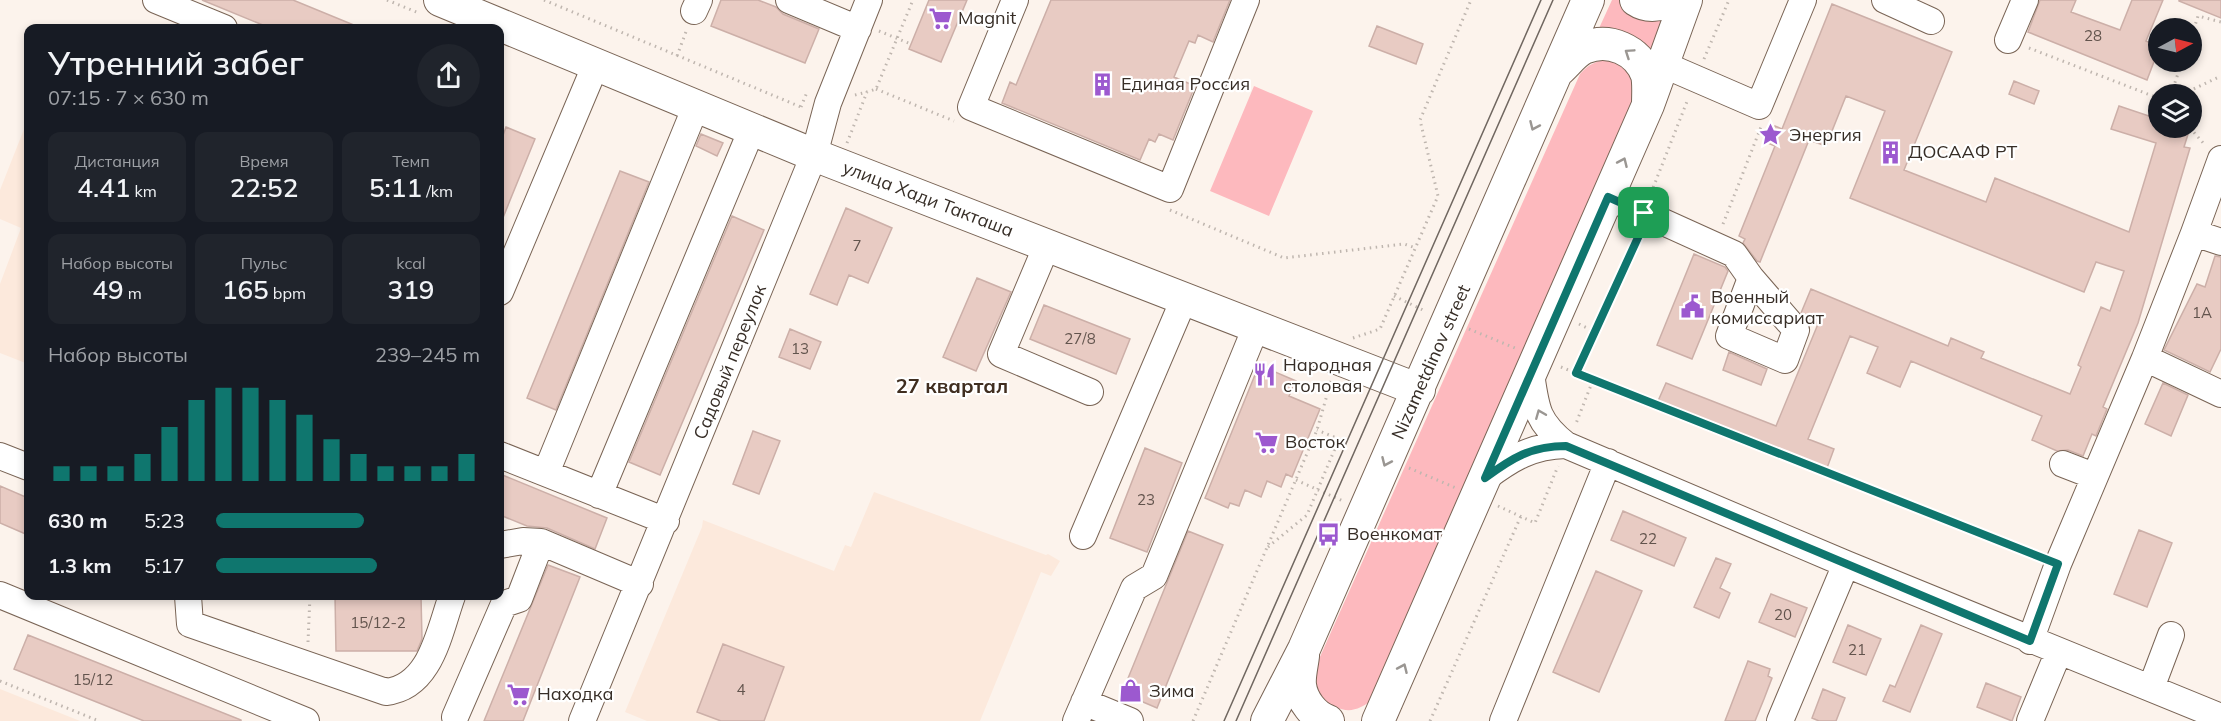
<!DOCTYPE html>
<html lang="ru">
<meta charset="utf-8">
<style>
:root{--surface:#171b24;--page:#20242c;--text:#f1f3f6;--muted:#9ea1a6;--accent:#0f766e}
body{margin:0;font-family:Mulish,sans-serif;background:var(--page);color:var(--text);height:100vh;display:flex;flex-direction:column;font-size:22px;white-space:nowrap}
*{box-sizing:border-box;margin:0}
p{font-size:20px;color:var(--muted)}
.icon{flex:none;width:33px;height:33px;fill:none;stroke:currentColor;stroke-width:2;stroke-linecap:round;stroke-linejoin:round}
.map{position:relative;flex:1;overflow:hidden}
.sheet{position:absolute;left:24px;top:24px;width:480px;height:576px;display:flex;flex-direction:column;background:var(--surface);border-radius:12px;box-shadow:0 3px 9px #0003}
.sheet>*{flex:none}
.needle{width:39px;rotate:83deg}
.fabs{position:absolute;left:2148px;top:18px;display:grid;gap:12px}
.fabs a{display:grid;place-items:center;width:54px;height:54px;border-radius:50%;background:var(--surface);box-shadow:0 3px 9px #0003;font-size:30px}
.pin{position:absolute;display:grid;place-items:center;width:51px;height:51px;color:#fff;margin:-26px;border-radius:12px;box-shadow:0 3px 9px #0006}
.round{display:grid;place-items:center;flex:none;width:63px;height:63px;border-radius:32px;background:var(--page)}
.summary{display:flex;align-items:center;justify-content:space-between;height:102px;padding:0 24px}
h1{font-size:33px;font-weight:600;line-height:45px}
.stats{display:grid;grid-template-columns:repeat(3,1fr);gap:9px;height:102px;padding:6px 24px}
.stats div{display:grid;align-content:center;border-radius:12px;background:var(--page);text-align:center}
.stats b{font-size:26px;font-weight:600}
.stats small{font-size:16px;font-weight:400}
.stats p{font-size:16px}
.chart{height:168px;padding:12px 24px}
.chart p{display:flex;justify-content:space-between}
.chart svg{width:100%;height:108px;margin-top:6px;stroke:var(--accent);stroke-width:6}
ul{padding:0 24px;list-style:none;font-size:20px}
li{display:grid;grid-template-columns:96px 72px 1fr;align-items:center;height:45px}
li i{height:15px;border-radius:8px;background:var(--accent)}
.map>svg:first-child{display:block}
</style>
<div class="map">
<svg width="2221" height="721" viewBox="0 0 2221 721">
<rect width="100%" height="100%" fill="#fcf3ec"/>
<path fill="#fce9dc" d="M28 119V364L0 353V284L21 228 0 219V190Z
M874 492 1046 555 1048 554 1060 561 1051 576 1041 572 980 721H647L625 712 702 527 703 520 834 571 845 545 851 547Z
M0 689 80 721H0Z"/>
<path fill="#fdb9be" d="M1612 0H1624L1672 17 1657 61 1595 37Z
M1612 59 1627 64 1641 90 1376 697C1352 716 1343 713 1319 697L1314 673 1319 659 1580 74C1589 64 1597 60 1612 59Z
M1254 86 1313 111 1269 216 1210 191Z"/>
<path fill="#e8cbc3" stroke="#ccafa8" stroke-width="1.5" d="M202 0H293L361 28H270Z
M721 0H758L776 7 783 14 819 29 805 63 711 26Z
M929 0H967L941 62 909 49Z
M1051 0H1230L1213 42 1198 35 1195 43 1189 41 1174 77 1195 86 1173 140 1159 134 1155 142 1149 139 1140 160 1002 103 1010 82 1016 85Z
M2040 0H2076L2071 12 2120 30 2132 0H2163L2146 41 2158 46V51L2147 80 2028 32Z
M2179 0H2221V18L2179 1Z
M1832 4 1952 52 1904 170 1986 202 1995 178 2129 232 2156 143 2111 129 2119 106 2158 119V128H2190L2184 147 2190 148 2138 323 2103 407 2107 409 2096 436 2092 434 2083 456 2068 450 2057 451 2032 440 2042 416 1911 361 1900 387 1867 373 1878 347 1850 336 1808 439 1834 449 1827 468 1658 401 1666 383 1776 426 1818 324 1806 319 1801 313 1811 289 1948 346 1951 338 1984 352 1981 358 2070 394 2081 367 2078 365 2101 307 2110 311 2124 271 2096 262 2084 292 1850 198 1885 111 1846 96 1826 146 1809 140 1760 262 1757 261 1743 243 1745 239 1739 236 1775 146 1768 143 1775 126 1782 129Z
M1377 26 1423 44 1416 64 1369 46Z
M2014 81 2039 91 2034 104 2009 94Z
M506 127 535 139 500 225V144Z
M701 134 723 143 717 156 696 146Z
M620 171 649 182 556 410 527 398Z
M846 208 892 228 868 283 849 275 837 305 810 294Z
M732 216 764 230 660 475 629 462Z
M1694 254 1725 267 1728 271 1692 359 1657 345Z
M2215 256 2221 257V349L2210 372 2164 350 2197 284 2205 287Z
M977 278 1011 292 976 371 943 357Z
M1044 305 1130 339 1116 374 1030 339Z
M790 329 821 342 810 369 779 357Z
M1729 352 1767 369 1761 385 1723 370Z
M1259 365 1296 381 1289 396 1320 409 1292 477 1286 474 1281 487 1267 481 1261 497 1245 490 1239 506 1230 503 1228 508 1205 498Z
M2163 383 2188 395 2171 436 2145 424Z
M753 431 780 441 759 494 733 484Z
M1145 448 1182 463 1147 552 1110 538Z
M500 474 607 518 595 549 547 528 527 526 500 515Z
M0 486 28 498V535L0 523Z
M1623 511 1686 538 1674 566 1611 540Z
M2139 530 2172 543 2147 607 2114 594Z
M1188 531 1223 545 1157 708 1122 693Z
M1716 558 1731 564 1720 588 1730 593 1719 618 1694 607Z
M548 565 580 577 523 721H484Z
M1596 571 1642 591 1599 692 1553 672Z
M1771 594 1807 608 1795 637 1759 622Z
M335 596H421L422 639 417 651H336Z
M1848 625 1881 639 1866 675 1833 662Z
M1921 625 1942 634 1910 712 1883 701 1890 685 1895 687Z
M28 635 241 720V721H144L14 669Z
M723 644 784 667 764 721H721L697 712Z
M1748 661 1770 669 1768 676 1772 678 1764 699 1755 721H1725Z
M1986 683 2021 697 2012 721 1977 707Z
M1823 689 1845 698 1836 721H1819L1812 718Z"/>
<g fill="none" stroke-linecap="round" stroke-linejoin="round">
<defs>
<path id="minor" d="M156 0 224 28
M789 0 858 29
M1015 0 971 107 1170 189 1246 0
M1885 0 1931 21
M694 11 699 0
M2008 40 2025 0
M1662 64 1759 106 1803 0
M2221 159 2194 233 2221 242
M1608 197 1734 254 1751 278 1729 336 1785 360 1796 330 1751 278
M1047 245 1001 354 1090 392
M500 292 596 64
M2145 358 2194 233
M1531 373C1536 409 1537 422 1566 445L1846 564 2221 717
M500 455 666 521
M0 456 28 467
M2063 464 2094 476
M546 473 696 106
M1485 478C1512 458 1531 446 1566 445
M599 495 752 129
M1083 536 1184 299
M500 545 523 541 541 542
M0 595 306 721
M188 596 190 624 386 692C431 687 439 632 452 596
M2030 641 2058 564 2145 358 2221 394
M2151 688 2171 635
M1084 702 1130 721
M455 717 504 604 519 599 541 542 640 584
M582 721 814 155 828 103 869 0
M1076 721 1134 588 1154 576 1256 327
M1503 721 1608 462
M1780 721 1846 564
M2030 721 2059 651"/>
<path id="major" d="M440 0 814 155 1419 390
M1636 0C1648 8 1660 5 1673 0
M1559 70C1566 64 1575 52 1584 48 1609 37 1638 50 1647 75 1649 83 1648 95 1648 104
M1303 656C1302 665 1299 676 1300 685 1302 701 1314 716 1328 721
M1267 721 1304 649 1588 0
M1378 721 1648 105 1686 0"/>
</defs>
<use href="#minor" stroke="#796455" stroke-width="28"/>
<use href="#major" stroke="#796455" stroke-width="34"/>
<path stroke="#bfb6af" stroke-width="3" stroke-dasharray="1.5 4.5" stroke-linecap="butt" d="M387 0 419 13
M544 0 801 107H804
M879 31 911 44
M2192 35 2198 16 2221 22
M2029 48 2158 98
M677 56 687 29
M1704 59 1729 0
M876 89 954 121
M2171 94 2182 62
M2183 94 2221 76
M855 95 867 92
M801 107 807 92
M2190 128 2205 145
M847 143 867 92 876 89 913 0
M1651 193 1688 99
M1170 210 1284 258 1404 244 1416 248
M1723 224 1761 127
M1394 296 1425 311
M1579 324 1595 332
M1469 329 1515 348
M1353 338 1380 329 1438 196 1420 120 1471 0
M1561 367 1593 380 1575 426
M1577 373 1640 234
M1593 380 2037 556
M1409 468 1456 488
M1296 480 1343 501
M1498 506 1535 523 1558 466
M1268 547 1307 515 1339 439 1317 430
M308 642 310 596
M0 681 99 721
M1193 721 1317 430 1331 381
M1430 721 1521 516"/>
<use href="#minor" stroke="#fff" stroke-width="26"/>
<use href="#major" stroke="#fff" stroke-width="32"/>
<path stroke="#706760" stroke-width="1.5" d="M1224 721 1541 0
M1236 721 1553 0"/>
</g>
<defs><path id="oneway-chevron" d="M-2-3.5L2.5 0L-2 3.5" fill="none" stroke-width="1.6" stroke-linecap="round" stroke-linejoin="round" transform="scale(1.5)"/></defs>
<g stroke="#9a9692">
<use href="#oneway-chevron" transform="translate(1629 53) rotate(-146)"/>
<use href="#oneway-chevron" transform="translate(1534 126) rotate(114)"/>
<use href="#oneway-chevron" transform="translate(1623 162) rotate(-66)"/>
<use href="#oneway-chevron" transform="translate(1540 414) rotate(-112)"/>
<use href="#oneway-chevron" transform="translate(1386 462) rotate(114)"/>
<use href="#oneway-chevron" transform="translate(1403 668) rotate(-66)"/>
</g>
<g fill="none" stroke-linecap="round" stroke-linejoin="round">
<defs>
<path id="route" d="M1608 197 1644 213 1641 231 1576 373 2058 564 2030 641 1566 446C1531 446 1512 458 1485 478Z"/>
</defs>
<use href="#route" stroke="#fff" stroke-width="12"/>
<use href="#route" stroke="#0f766e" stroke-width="8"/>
</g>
<defs>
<symbol id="supermarket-bare" viewBox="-9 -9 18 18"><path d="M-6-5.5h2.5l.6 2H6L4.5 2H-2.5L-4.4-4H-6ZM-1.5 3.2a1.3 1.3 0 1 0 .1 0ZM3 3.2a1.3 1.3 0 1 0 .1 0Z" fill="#9c59cf" stroke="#fff" stroke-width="2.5" paint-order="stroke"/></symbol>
<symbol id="building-bare" viewBox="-9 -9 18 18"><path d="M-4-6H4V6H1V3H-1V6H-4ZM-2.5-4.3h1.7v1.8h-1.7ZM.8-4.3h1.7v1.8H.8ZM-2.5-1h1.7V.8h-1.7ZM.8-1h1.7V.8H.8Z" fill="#9c59cf" stroke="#fff" stroke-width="2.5" paint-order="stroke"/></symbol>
<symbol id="sight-bare" viewBox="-9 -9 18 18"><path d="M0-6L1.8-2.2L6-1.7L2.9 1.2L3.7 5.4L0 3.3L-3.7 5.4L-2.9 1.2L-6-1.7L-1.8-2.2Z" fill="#9c59cf" stroke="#fff" stroke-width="2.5" paint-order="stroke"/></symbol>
<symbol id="civic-bare" viewBox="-9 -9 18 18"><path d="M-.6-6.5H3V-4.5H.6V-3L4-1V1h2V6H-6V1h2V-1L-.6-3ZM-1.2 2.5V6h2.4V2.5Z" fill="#9c59cf" stroke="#fff" stroke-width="2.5" paint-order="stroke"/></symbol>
<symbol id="restaurant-bare" viewBox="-9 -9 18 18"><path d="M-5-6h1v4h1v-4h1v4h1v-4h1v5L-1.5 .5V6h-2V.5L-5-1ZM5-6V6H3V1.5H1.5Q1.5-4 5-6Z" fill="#9c59cf" stroke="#fff" stroke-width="2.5" paint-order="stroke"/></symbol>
<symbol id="bus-bare" viewBox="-9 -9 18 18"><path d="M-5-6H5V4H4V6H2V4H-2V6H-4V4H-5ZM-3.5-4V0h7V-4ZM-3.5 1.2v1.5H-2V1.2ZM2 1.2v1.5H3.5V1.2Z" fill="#9c59cf" stroke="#fff" stroke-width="2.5" paint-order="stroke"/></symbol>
<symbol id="shop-bare" viewBox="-9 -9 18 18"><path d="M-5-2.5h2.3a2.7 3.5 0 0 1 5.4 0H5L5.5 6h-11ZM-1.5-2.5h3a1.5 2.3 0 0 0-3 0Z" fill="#9c59cf" stroke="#fff" stroke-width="2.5" paint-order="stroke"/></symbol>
</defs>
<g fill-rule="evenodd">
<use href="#supermarket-bare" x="924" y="2" width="33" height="33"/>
<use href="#building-bare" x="1086" y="68" width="33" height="33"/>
<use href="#sight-bare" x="1754" y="118" width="33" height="33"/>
<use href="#building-bare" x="1874" y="136" width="33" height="33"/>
<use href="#civic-bare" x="1676" y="290" width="33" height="33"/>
<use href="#restaurant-bare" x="1248" y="358" width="33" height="33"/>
<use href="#supermarket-bare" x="1250" y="426" width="33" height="33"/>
<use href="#bus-bare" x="1312" y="518" width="33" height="33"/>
<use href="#shop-bare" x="1114" y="674" width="33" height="33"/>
<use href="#supermarket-bare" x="502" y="678" width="33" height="33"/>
</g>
<g text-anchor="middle" stroke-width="4.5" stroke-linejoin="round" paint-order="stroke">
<g font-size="15" fill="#62544d">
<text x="2093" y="41">28</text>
<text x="857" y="251">7</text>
<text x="2202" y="318">1А</text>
<text x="1080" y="344">27/8</text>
<text x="800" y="354">13</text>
<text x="1146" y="505">23</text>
<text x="1648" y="544">22</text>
<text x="1783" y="620">20</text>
<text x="378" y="628">15/12-2</text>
<text x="1857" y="655">21</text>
<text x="93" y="685">15/12</text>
<text x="741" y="695">4</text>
</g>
<g font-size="18" fill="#362d26" stroke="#fff" text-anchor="start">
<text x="958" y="24">Magnit</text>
<text x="1121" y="90">Единая Россия</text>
<text x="1789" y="141">Энергия</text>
<text x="1908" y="158">ДОСААФ РТ</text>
<text x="1711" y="303">Военный<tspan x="1711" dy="21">комиссариат</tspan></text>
<text x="1283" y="371">Народная<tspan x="1283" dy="21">столовая</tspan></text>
<text x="1285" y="448">Восток</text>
<text x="1347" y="540">Военкомат</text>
<text x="1149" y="697">Зима</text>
<text x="537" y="700">Находка</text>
</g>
<g font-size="18" fill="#362d26" stroke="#fff">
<text transform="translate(928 199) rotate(21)" y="6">улица Хади Такташа</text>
<text transform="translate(730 362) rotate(-68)" y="6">Садовый переулок</text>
<text transform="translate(1431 362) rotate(-66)" y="6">Nizametdinov street</text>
</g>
<g font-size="20" font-weight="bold" fill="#402e20" stroke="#fff">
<text x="952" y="393">27 квартал</text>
</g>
</g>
</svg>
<div class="fabs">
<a><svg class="needle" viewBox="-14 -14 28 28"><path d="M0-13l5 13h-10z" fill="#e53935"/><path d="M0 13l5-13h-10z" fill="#9ea1a6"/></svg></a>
<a><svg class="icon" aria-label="layers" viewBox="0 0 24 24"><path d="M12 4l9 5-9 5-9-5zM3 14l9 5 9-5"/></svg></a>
</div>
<div class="pin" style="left:1644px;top:213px;background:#1e9e55"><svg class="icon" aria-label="arrive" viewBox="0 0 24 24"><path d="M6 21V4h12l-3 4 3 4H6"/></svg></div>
<section class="sheet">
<div class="summary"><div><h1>Утренний забег</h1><p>07:15 · 7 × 630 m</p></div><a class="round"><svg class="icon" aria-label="share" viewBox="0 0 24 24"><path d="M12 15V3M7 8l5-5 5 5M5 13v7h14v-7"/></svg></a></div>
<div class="stats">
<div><p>Дистанция</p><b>4.41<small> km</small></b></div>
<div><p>Время</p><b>22:52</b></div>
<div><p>Темп</p><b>5:11<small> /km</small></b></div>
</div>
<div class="stats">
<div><p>Набор высоты</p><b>49<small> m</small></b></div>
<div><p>Пульс</p><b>165<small> bpm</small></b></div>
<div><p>kcal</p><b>319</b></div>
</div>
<div class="chart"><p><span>Набор высоты</span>239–245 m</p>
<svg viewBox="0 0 160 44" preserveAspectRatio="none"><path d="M5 44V38M15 44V38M25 44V38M35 44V33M45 44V22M55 44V11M65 44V6M75 44V6M85 44V11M95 44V17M105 44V27M115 44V33M125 44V38M135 44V38M145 44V38M155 44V33"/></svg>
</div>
<ul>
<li><b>630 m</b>5:23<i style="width:56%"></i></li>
<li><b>1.3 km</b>5:17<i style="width:61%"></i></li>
</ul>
</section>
</div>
